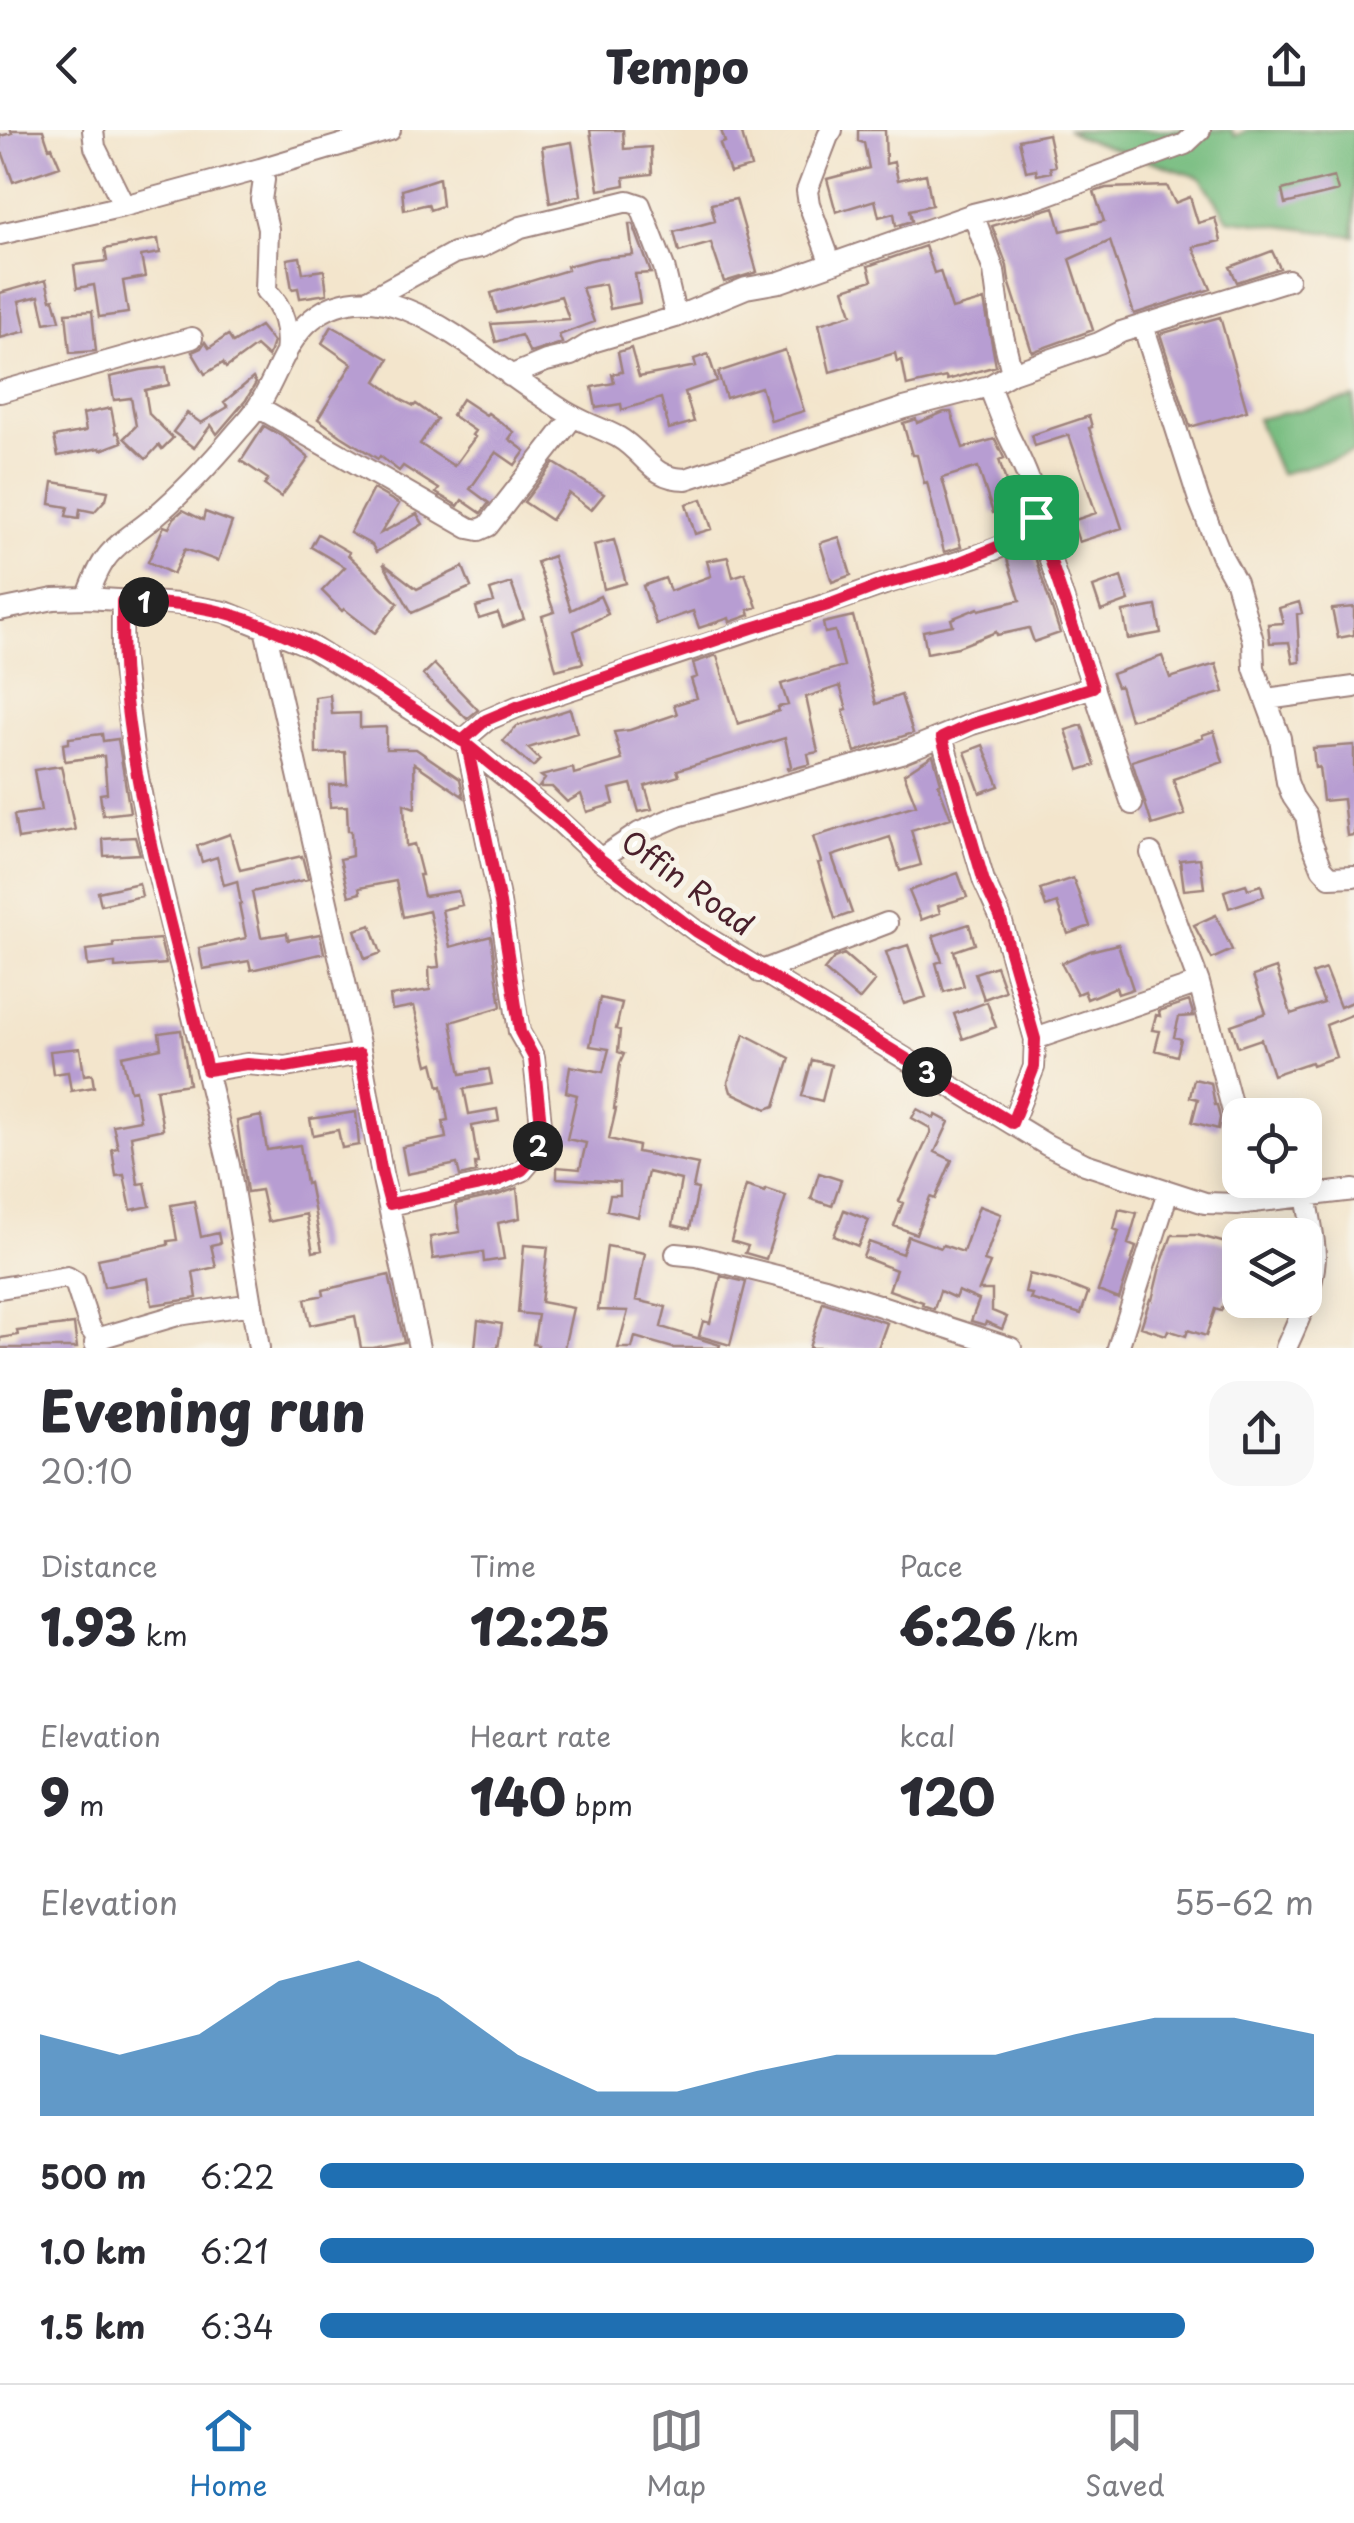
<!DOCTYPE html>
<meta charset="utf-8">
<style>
:root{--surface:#fff;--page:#f7f7f7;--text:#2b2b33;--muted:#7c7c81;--line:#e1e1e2;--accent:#1f6fb2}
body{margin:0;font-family:"Playpen Sans",sans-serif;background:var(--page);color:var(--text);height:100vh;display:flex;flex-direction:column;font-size:38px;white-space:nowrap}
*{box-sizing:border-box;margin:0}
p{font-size:32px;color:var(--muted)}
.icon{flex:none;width:55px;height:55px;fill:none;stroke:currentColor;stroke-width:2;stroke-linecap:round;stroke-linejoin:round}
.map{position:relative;height:1218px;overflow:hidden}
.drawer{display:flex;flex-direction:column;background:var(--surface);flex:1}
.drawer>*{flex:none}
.controls{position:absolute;left:1222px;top:968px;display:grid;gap:20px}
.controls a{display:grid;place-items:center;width:100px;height:100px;border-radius:20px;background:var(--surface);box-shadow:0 5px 25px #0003;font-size:50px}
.pin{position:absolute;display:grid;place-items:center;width:85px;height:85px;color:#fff;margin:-42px;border-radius:20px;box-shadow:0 5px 15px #0006}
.km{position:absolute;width:50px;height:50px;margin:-25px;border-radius:50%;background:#222;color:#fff;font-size:28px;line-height:50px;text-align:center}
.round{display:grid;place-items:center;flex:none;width:105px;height:105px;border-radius:30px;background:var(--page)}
.head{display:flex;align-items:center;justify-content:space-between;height:170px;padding:0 40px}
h1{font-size:55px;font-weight:800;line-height:75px}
.figures{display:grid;grid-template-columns:repeat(3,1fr);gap:15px;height:170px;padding:10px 40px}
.figures div{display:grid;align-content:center}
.figures b{font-size:50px;font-weight:800}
.figures small{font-size:28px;font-weight:400}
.figures p{font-size:28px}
.chart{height:280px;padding:20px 40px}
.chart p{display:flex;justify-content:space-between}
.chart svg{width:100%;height:180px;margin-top:10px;fill:var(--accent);opacity:.7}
ul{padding:0 40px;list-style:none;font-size:32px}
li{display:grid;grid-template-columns:160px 120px 1fr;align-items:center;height:75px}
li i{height:25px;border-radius:12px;background:var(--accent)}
header{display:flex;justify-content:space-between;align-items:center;height:130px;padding:0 40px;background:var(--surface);font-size:45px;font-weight:800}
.tabs{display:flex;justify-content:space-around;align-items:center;height:140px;border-top:2px solid var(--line);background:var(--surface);font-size:28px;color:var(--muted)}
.tabs a{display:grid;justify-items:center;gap:5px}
.tabs .selected{color:var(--accent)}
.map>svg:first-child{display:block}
</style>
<header><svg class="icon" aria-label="back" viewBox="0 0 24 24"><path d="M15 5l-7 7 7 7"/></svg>Tempo<svg class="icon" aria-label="share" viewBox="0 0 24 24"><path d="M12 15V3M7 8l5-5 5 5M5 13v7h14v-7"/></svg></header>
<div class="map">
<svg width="1354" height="1218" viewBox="0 0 1354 1218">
<rect width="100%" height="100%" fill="#f7f3e8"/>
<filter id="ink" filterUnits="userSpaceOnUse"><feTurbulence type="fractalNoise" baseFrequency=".01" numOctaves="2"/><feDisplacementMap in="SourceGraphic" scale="20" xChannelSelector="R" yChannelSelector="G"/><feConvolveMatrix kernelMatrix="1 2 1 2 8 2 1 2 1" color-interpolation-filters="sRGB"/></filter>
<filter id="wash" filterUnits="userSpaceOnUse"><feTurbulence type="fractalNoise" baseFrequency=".0048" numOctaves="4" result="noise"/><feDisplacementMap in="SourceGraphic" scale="40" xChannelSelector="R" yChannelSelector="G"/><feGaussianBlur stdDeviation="2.25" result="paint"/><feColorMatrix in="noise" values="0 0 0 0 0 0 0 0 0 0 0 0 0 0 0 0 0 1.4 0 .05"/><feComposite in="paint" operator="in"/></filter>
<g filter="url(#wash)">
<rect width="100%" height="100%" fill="#f3e5cc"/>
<path fill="#78bd81" stroke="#616e56" stroke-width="2.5" d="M1069 0H1231L1235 6 1248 0H1354V106L1228 89 1201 48 1079 7Z
M1354 268V323L1280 344 1257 289Z"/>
<g id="blocks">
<path fill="#b79dd2" d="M11 0H43L49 18 52 17 60 36 13 52 3 24 0 25V6L12 3Z
M590 0H623L624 19 651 17 652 44 624 47 625 55 599 60Z
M721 0H741L751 37 730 43 720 14 725 12Z
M858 0H885L886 34 894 32 898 50 926 44 932 75 910 80 912 91 896 96 894 83 879 87 875 70 836 82 827 49 869 38 864 13 858 11Z
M1048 4 1055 36 1050 37 1051 42 1037 45 1036 39 1026 41 1019 10Z
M572 12 581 65 550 73 542 17Z
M1334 47 1338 61 1285 74 1282 60Z
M439 48 442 76 430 80 428 74 404 80 402 60Z
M1167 56 1175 73 1190 67 1198 93 1215 88 1221 111 1193 117 1211 159 1134 184 1110 111 1070 129 1093 200 1032 222 1009 151 1007 136 992 96 1054 77 1061 101 1104 91 1094 62 1106 58Z
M736 69 757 142 724 152 711 113 679 122 674 102 715 91 711 74Z
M629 94H633L651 143 635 144 640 173 610 179 605 154 582 158 594 192 559 205 562 213 530 223 521 205 496 212 491 194 569 189 561 166 497 183 491 163 568 140 567 136 599 128 633 125Z
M158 109 160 123 141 126 145 147 123 151 128 183 99 187 94 155 77 158 74 135 107 131 105 119Z
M925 116 934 143 940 141 952 179 984 170 996 236 947 250 946 247 907 256 902 230 897 232 895 223 830 242 819 194 852 184 844 159 872 150 868 136Z
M1272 121 1280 138 1237 152 1230 137Z
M300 127 303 143 324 140 327 164 300 168 298 158 292 159 287 129Z
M46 150 51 170 54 169 60 190 45 193 39 166 19 171 26 201 0 208V163Z
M92 181 96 221 70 223 66 183Z
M1220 187 1247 281 1190 297 1160 204Z
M260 196 273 212 268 227 256 216 226 238 223 233 205 244 192 222 201 218 205 212 209 218 228 205 233 213Z
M332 196 389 229 376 251 402 270 414 276 416 274 437 289 420 314 454 336 475 307 472 305 475 301 452 285 462 269 486 285 488 283 514 302 509 309 525 321 515 335 496 322 470 359 489 373 481 383 462 370 458 376 436 363 439 359 403 336 399 341 380 326 378 329 341 306 318 289 352 234 322 213Z
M631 218 639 247 696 236 694 229 708 224 717 251 685 262 694 292 669 299 661 268 622 280 621 274 596 278 592 257 614 253 612 244 622 242 618 222Z
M785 220 804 281 771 291 761 257 726 268 718 242Z
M166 237 169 255 145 260 149 284 173 308 162 319 159 315 146 329 124 308 136 296 131 268 114 270 110 247 141 240Z
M253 248 256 253 246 270 217 304 211 295 194 318 173 302 187 283 201 293 228 277 224 272Z
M111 278 116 303 118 302 122 312 101 320 100 318 58 326 54 307 86 301 83 284Z
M944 282H951L963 318 995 309 1004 328 999 330 1014 376 993 383 978 337 942 348 961 417 944 422 927 352 924 353 917 325H912L903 293 916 289 917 293Z
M1089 286 1092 297 1089 298 1122 398 1079 412 1072 391 1096 383 1069 305 1035 316 1032 305Z
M264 296 285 308 309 328 281 367 264 355 268 349 241 331Z
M554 333 604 364 591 380 569 363 551 390 524 372Z
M53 352 108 361 106 369 94 382 80 379 79 388 66 386 68 377 50 374Z
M373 359 399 374 381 403 417 384 423 394 376 422 372 415 350 403Z
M702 369 712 399 695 404 686 374Z
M183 380 203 390 205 382 232 392 218 431 185 419 173 444 148 432 164 396 169 398 174 388Z
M318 404 349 422 348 425 398 473 375 503 344 479 342 481 322 461 345 437 311 417Z
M839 407 851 445 832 452 820 413Z
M614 410 626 453 604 459 594 415Z
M1032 418 1060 503 1034 512 1029 498 997 505 996 502 958 517 927 523 923 501 953 495 951 489 978 478 979 480 1020 470 1007 429Z
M553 426 571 480 600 466 608 484 574 501 583 533 556 540 542 486 554 482 537 432Z
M728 427 733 447 745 443 757 477 748 480 750 485 730 492 729 488 699 498 693 481 656 494 643 456 665 448 670 461 711 446 707 431Z
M383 433 417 459 463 437 471 457 412 483Z
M1121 447 1129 471 1101 481 1093 457Z
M511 453 524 489 503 497 498 483 479 489 476 477 494 472 490 460Z
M1299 472 1302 483 1297 484 1300 532 1293 533 1289 512 1270 513 1268 494 1283 493 1279 478Z
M1156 476 1161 503 1128 509 1123 482Z
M1354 477V505L1338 508 1332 479Z
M853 486 876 574 901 565 913 603 855 622 843 580 847 579 840 556 806 567 818 622 808 624 810 634 788 640V637L791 636 785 608 677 640 679 646 645 656 652 679 639 682 631 654 610 659 614 674 587 682 581 664 567 672 552 657H539L545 649 541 646 573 638 574 644 622 630 614 602 630 600 677 584 674 575 697 568 691 549 697 547 693 533 714 526H717L738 594 779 581 778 577 788 575 781 554 844 536 835 501 825 503 823 493Z
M1162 526 1170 548 1216 534 1224 562 1130 590 1120 556 1117 557 1112 544Z
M434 534 478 580 467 589 423 545Z
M330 565 332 584 360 583V598L386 597V619H416L460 649 464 667 414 633 415 678 404 674 406 716 414 714 422 745H419L424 766 458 761 462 775 442 780 450 817 491 806 501 877 451 892 461 944 489 939 492 954 464 959 469 984 497 979 499 991 472 996 478 1033H475L476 1042 460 1046 457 1034 407 1044 402 1017 446 1008 443 991 448 990 442 956 439 957 433 933 428 935 414 876 392 880 390 866 430 860 429 838 439 837 436 812 429 781 403 787 396 751 359 758 360 763 349 766 340 729 352 726 351 701H348L347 676 330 677 329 655 347 654 345 622 316 624 315 567Z
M570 579 577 603 528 618 540 630 533 637 503 611 517 596Z
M1082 595 1095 635 1079 640 1066 600Z
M1214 601 1223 632 1173 649 1185 685 1152 695 1132 631 1203 608 1202 605Z
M102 604 103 611 118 609 130 682 103 685 100 664 107 663 104 626 65 631 63 614 69 613V608Z
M983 615 999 656 980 663 965 622Z
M1354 615V705L1347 706 1343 669 1323 671 1319 637 1315 638 1313 618Z
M933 625 941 653 938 654 951 688 911 700 921 735 900 741 890 707 832 726 852 783 835 789 818 733 821 732 813 707 916 675 904 644Z
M61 636 75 700 18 709 14 685 41 681 34 640Z
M230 704 240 740 302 726 308 749 252 762 261 807 287 803 288 810 320 804 324 823 251 840 249 831 203 839 199 818 246 808 239 774H241L237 751 224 755 217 727 202 732 197 716Z
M135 707 140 724 104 726 103 709Z
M1200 728 1204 758 1184 760 1180 730Z
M958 743 967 767 938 776 940 783 921 790 909 761Z
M1073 748 1090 796 1068 804 1057 773 1046 777 1040 759Z
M139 753 142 766 101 775 98 762Z
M1246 754 1248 759 1261 755 1264 766 1229 778 1224 761Z
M1216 785 1232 820 1212 829 1194 795Z
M969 794 975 814 954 821 964 856 944 862 936 833 942 831 933 806Z
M371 795 381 823 365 829 355 800Z
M160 809 166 834 115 838V833L88 836 86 820 113 817V813Z
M1118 814 1133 859 1118 864 1116 857 1087 869 1084 861 1077 864 1061 833 1090 821Z
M908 815 926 867 904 874 886 822Z
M844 824 875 851 859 870 824 840 834 828Z
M996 836 1005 861 984 869 975 843Z
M1276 838 1291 884 1324 873 1312 844 1325 839 1340 877 1354 871V884L1326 895 1336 927 1312 935 1311 932 1273 945 1261 909 1238 917 1231 895 1266 883 1253 846Z
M600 868 622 873 616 899 620 900 618 922 624 924 620 933 614 979H616L609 1009 638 1016 637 1022 698 1034 693 1058 698 1059 690 1099 673 1095 681 1050 648 1042 638 1087 607 1080 610 1065H620V1052L557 1048V1037L580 1039 586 1013 567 1009 577 965 566 962 570 936 603 942 609 919 590 916Z
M1189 871 1194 886 1179 887 1174 907 1181 909 1177 926 1155 920 1160 901 1152 900 1156 885 1160 886 1159 881Z
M987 872 996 897 963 909 954 884Z
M181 900 189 954 156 959 163 999 131 1006 138 1054 145 1053 150 1076 131 1080 124 1045 116 1046 112 1019 118 1018 113 995 140 990 135 960 130 961 122 926 161 918 159 903Z
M744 904 790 928 775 976 767 979 731 962 728 952Z
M80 918 84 945 92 944 94 957 71 961 68 942 53 944 50 921Z
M812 930 831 935 822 971 802 966Z
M1194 949 1211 953 1215 975H1217L1220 988 1218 999 1192 992 1198 969 1190 967Z
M917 979 934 988 936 985 949 992 935 1022 952 1030 935 1069 930 1067 916 1104 894 1096 903 1073 899 1071 931 1001 930 998 912 988Z
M356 982 359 1015 342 1018 338 1000 313 1005 310 989Z
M261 986 267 1020 300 1015 306 1054 309 1053 322 1120 313 1122 306 1084 268 1092 261 1060 247 1062 237 991Z
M819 1043 841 1050 832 1076 811 1069Z
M746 1056 765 1062 766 1059 786 1066 766 1129 745 1123 748 1116 731 1111Z
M517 1058 520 1088 498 1093 504 1129 484 1132 483 1122 433 1129 430 1107 460 1102 456 1074 498 1065Z
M194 1071 201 1107 218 1103 220 1113 211 1115 216 1137 193 1142 197 1168 152 1175 148 1148 104 1157 98 1129 168 1115V1111L177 1110 171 1075Z
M979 1076 1001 1084 984 1131 990 1133 979 1160H992V1181L1007 1187 1002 1199 986 1192 985 1195 971 1191 979 1170 958 1161 955 1168 940 1161 934 1179 922 1175 923 1172 889 1160 896 1140 863 1127 869 1112 902 1124 908 1106 941 1118 943 1115 963 1122Z
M1119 1079 1137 1083 1128 1114 1136 1117 1119 1169 1098 1161 1119 1101 1114 1099Z
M844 1080 869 1090 858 1116 834 1106Z
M1172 1105H1197L1240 1117 1239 1135 1221 1181 1215 1179 1206 1206 1188 1200 1186 1206 1168 1200 1166 1205 1141 1197 1150 1169 1152 1170 1160 1137Z
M524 1115 548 1117 541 1172 573 1178 564 1218H537L538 1215 533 1214 538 1185 518 1183Z
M607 1116 645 1123 636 1170 666 1177 661 1197 720 1215 719 1218H673L635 1207 632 1218H618L628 1181 598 1180Z
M1029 1144 1058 1151 1088 1163 1081 1184 1030 1169 1032 1164 1025 1163Z
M389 1145 404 1212 373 1218H361L355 1186 310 1195 305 1169 324 1165 323 1160Z
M721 1146 746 1152 730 1215 699 1206 703 1191 710 1193Z
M823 1172 887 1193 878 1218H809Z
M478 1190 502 1194 498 1218H475Z
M74 1194 77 1218H0V1208L18 1205 17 1201Z"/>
</g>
</g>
<g filter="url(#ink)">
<use href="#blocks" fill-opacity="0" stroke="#9e827c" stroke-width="2.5"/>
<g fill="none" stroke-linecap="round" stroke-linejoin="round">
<defs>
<path id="minor" d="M93 0 95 17 124 76 260 39
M973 84 994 141 1002 201 1012 243
M0 104 124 76
M831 134 809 74 807 61 828 6 832 0
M370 169 454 123 481 117 521 97 628 71 640 75 664 137 676 187
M1143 195 1199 370 1221 425 1236 452 1253 511 1254 538 1280 608 1287 652 1293 667 1306 686 1310 708 1322 738 1330 747 1354 746
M286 224C289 201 284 177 266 161L268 99 261 70 264 50 260 39 390 0
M510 246 546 231 571 225 592 212 676 187 746 158 780 152 973 84 1038 68 1174 18 1185 14 1200 0
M0 262 192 208
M258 277 469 398 479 400 488 396 573 287
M1036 387 1132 674
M87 468C93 454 97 439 107 427 118 412 138 401 153 388 184 362 211 333 237 302 244 294 251 287 257 278 275 252 286 209 312 189 383 132 474 222 532 260 547 269 561 281 577 288 590 295 605 300 618 307 646 323 650 349 686 349L904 278 989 256 1012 243 1099 213 1121 202 1288 150
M122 471V529L134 626 148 701 229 1035 259 1218
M0 480 54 469 87 468 179 474 225 482 310 516 462 611 559 691 600 729 696 801 1047 1015 1085 1034 1205 1073 1237 1074 1354 1060
M265 498 359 914 382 1044 419 1218
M1267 569 1354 557
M942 608 984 751 1000 786 1035 909 1034 937 1012 993
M462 611 487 590 517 577C638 537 759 498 879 456 930 438 983 429 1031 403 1046 371 1020 331 1007 302 1001 287 995 271 989 256
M1151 723 1199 853 1240 1008
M600 729 639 703 678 686 901 623 972 594 1093 557
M759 842 887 793
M1035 909 1199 853
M207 941 247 934 285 937 360 924
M1251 1050 1256 1072
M389 1075 495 1052 522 1041 533 1028 542 1004 534 928 519 902 500 773 467 615
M676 1124 697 1126 825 1158 1011 1218
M0 1158 67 1147 75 1152 90 1198 99 1210
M97 1218 95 1213 103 1207 178 1185 252 1174
M1118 1218 1168 1062
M1286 1218C1299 1189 1313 1160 1315 1128 1315 1107 1309 1085 1306 1065"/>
</defs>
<use href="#minor" stroke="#9e827c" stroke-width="24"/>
<use href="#minor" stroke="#fff" stroke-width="20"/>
</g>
</g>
<g fill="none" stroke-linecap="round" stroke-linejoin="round" filter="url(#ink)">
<defs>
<path id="route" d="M1036 387 1093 557 972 594 942 608 984 752 1000 786 1035 909 1034 937 1012 993 696 801 600 729 559 690 467 615 500 773 520 902 534 928 542 1004 533 1028 522 1040 495 1052 390 1074 382 1044 360 924 286 937 247 934 207 940C178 821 142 701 127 579 122 543 122 507 122 471 156 473 189 474 222 482 308 504 388 563 462 611L486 590 517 577 752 498 828 475 881 455 948 437 1024 406 1034 398Z"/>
</defs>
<use href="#route" stroke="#fff" stroke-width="20"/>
<use href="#route" stroke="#e11d48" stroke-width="12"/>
</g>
<g text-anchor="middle" stroke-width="10" stroke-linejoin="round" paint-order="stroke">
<g font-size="30" fill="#4a1f2b" stroke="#f7f3e8">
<text transform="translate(687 754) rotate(36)" y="10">Offin Road</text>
</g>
</g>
</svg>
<div class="controls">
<a><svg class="icon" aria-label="locate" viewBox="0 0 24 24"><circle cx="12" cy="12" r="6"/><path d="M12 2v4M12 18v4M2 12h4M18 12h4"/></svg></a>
<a><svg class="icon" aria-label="layers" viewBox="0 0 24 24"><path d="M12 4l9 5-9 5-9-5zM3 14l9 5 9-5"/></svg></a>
</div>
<div class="pin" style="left:1036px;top:387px;background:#1e9e55"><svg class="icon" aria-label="arrive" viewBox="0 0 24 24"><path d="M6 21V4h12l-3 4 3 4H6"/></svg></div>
<b class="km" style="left:144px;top:472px">1</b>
<b class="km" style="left:538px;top:1016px">2</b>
<b class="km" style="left:927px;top:942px">3</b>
</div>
<section class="drawer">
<div class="head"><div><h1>Evening run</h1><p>20:10</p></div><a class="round"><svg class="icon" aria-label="share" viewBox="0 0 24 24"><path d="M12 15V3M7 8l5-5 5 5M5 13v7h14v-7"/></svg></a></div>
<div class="figures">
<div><p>Distance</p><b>1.93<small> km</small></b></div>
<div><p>Time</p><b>12:25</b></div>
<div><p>Pace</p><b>6:26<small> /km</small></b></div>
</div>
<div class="figures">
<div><p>Elevation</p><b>9<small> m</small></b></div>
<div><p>Heart rate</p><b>140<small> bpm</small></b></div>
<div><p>kcal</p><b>120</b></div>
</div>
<div class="chart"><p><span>Elevation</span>55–62 m</p>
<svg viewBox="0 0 160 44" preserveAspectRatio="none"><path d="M0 44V24L10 29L20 24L30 11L40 6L50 15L60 29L70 38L80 38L90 33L100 29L110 29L120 29L130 24L140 20L150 20L160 24V44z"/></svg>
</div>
<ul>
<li><b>500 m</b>6:22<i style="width:99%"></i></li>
<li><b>1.0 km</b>6:21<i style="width:100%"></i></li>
<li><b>1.5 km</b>6:34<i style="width:87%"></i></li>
</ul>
</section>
<nav class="tabs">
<a class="selected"><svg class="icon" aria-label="home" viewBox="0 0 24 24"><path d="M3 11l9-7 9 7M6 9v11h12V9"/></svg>Home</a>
<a><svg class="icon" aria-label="map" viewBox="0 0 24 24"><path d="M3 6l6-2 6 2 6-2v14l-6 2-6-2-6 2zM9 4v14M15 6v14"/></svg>Map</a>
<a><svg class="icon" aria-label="saved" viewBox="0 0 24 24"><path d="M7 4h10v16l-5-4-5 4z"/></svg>Saved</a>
</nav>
